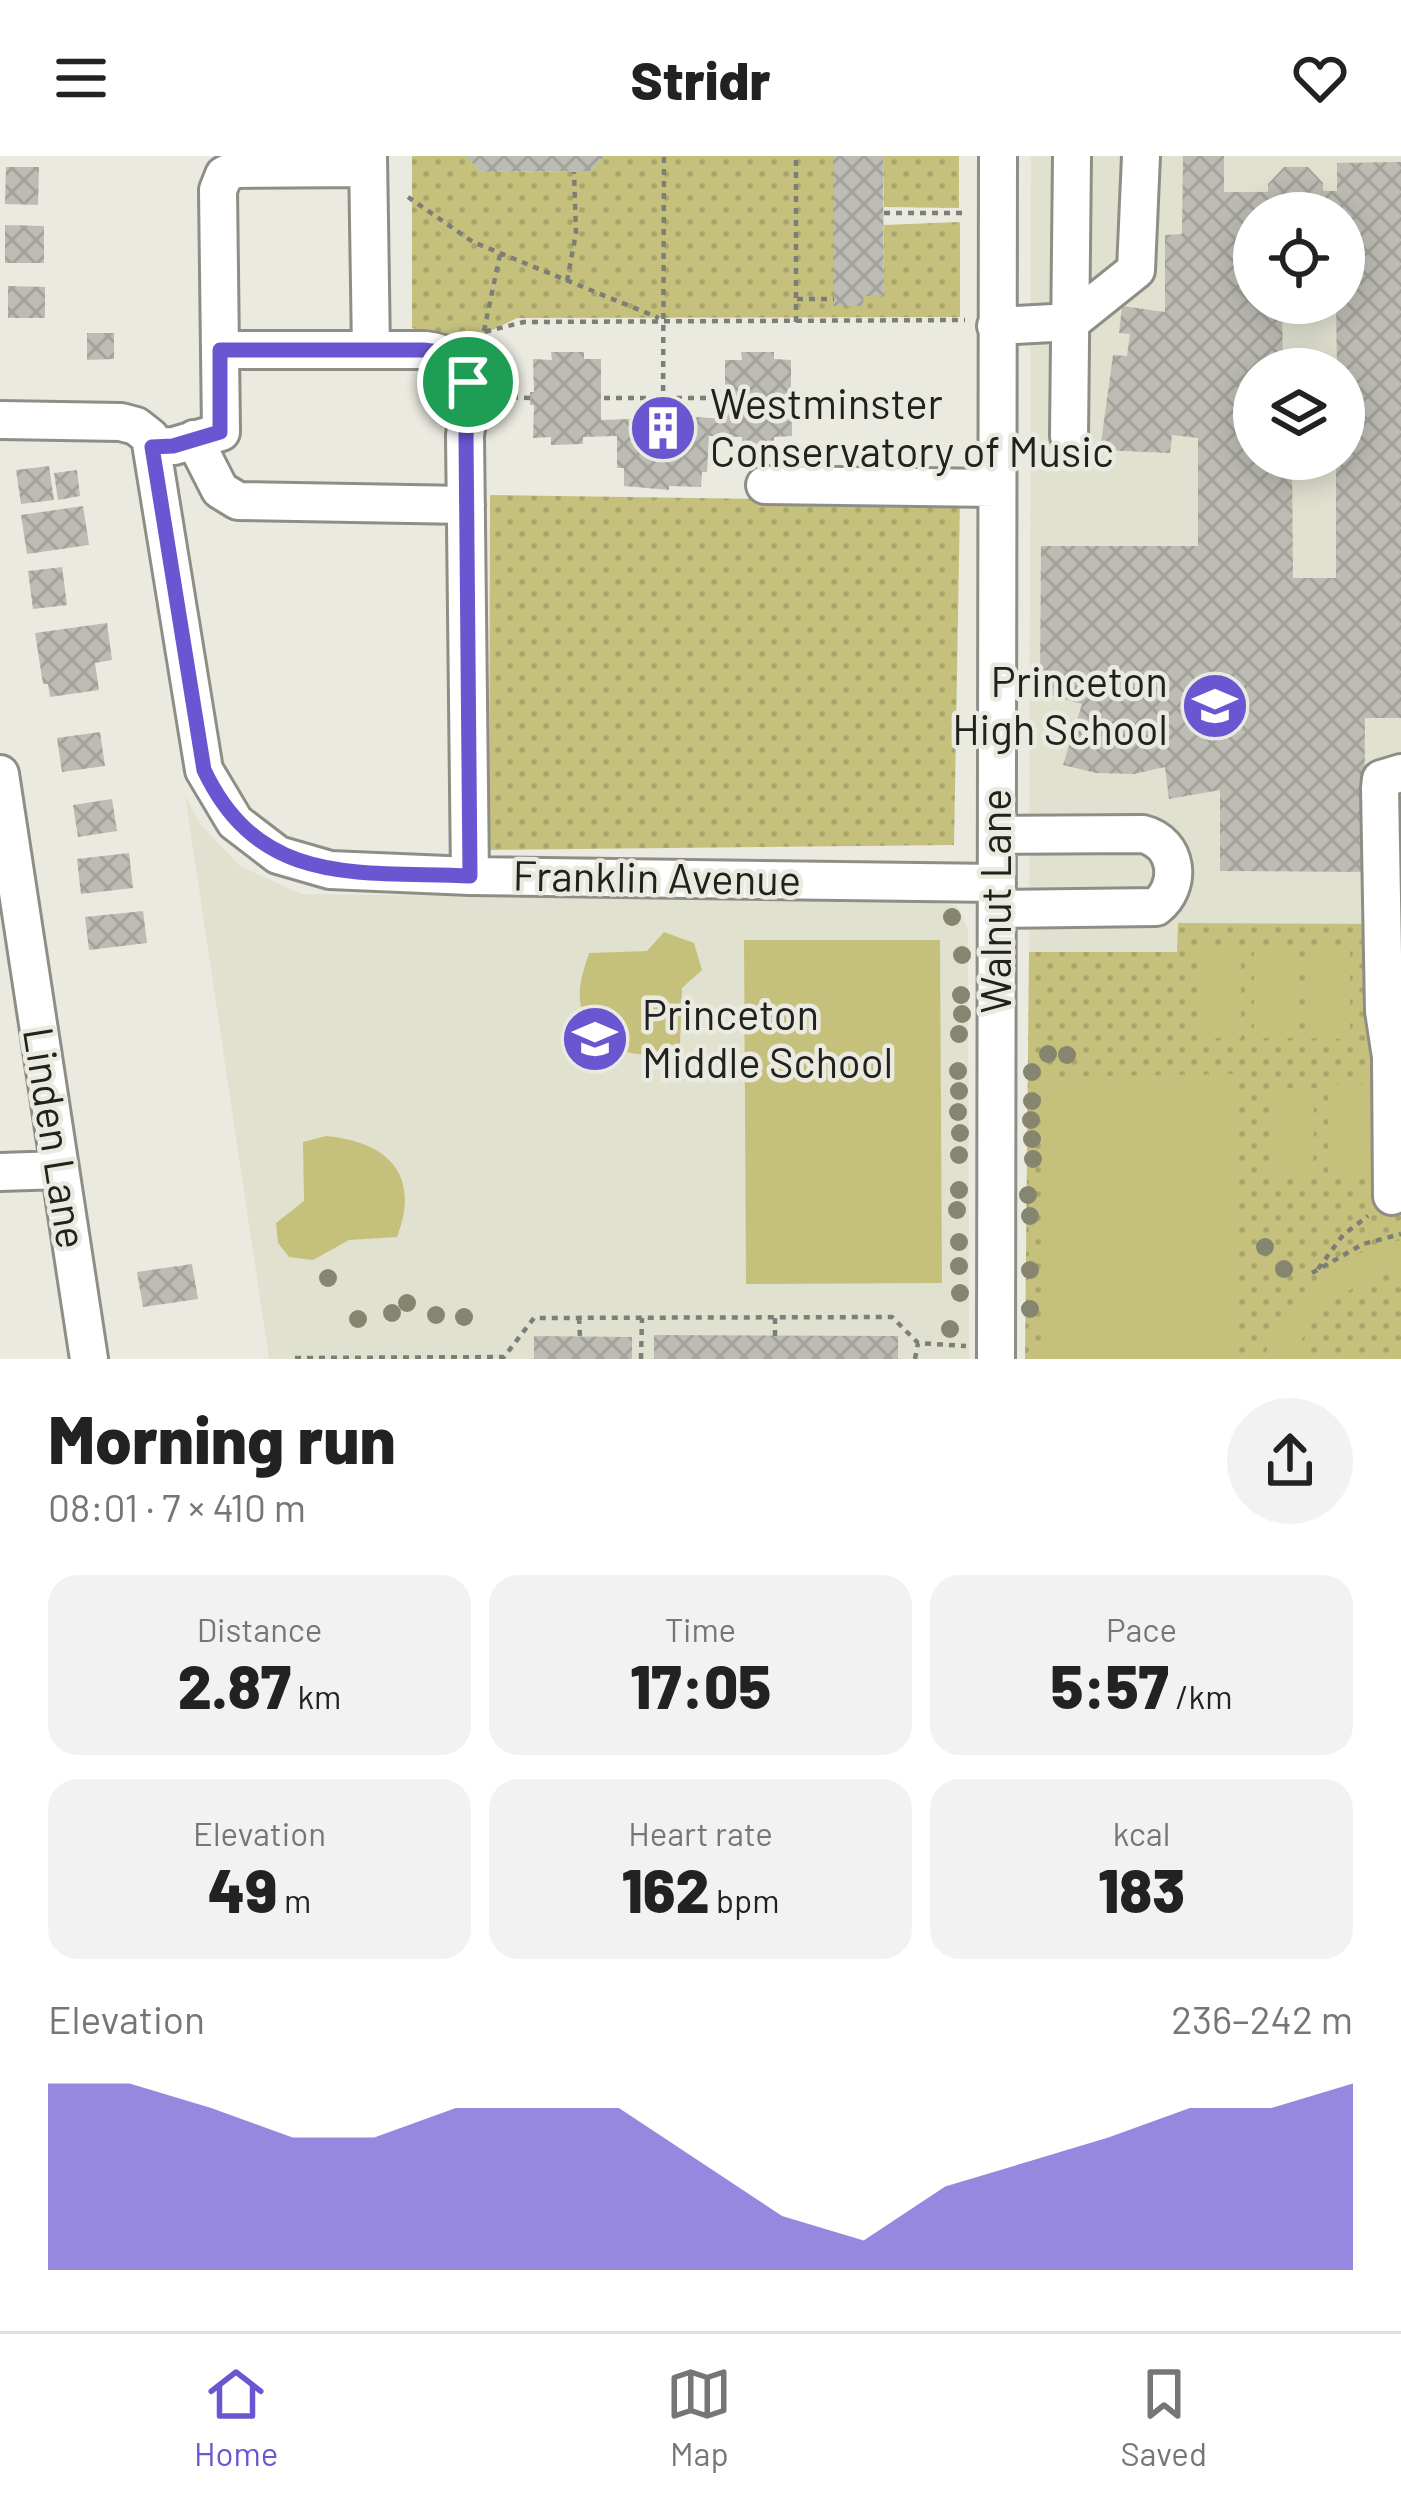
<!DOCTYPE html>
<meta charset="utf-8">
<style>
:root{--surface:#fff;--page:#f2f2f2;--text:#222;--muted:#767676;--line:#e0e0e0;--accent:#6957d1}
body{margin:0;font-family:Barlow,sans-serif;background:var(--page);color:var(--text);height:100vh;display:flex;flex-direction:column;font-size:45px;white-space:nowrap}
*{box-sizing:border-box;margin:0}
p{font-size:39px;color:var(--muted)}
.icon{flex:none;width:66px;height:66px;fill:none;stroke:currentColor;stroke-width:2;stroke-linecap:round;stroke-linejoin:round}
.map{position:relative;height:1203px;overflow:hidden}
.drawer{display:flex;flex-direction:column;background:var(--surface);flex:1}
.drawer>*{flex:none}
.tools{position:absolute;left:1233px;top:36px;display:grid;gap:24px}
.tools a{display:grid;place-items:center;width:132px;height:132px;border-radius:50%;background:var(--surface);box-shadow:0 6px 30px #0003;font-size:60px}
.pin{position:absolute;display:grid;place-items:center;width:102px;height:102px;color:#fff;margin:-51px;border:6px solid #fff;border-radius:50%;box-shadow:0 3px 12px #0007}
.round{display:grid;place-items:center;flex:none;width:126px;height:126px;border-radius:63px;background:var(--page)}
.head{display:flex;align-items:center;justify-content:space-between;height:204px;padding:0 48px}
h1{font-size:66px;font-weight:800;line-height:90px}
.figures{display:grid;grid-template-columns:repeat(3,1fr);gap:18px;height:204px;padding:12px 48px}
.figures div{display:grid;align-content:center;border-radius:30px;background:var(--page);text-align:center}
.figures b{font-size:60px;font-weight:800}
.figures small{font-size:33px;font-weight:400}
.figures p{font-size:33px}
.chart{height:336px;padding:24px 48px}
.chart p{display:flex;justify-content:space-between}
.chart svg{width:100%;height:216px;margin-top:12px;fill:var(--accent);opacity:.7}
header{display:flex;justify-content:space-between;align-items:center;height:156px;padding:0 48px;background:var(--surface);font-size:54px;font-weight:800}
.menu{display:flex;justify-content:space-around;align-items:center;height:168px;border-top:3px solid var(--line);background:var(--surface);font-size:33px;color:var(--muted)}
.menu a{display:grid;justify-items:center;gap:6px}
.menu .on{color:var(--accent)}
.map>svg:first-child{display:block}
</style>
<header><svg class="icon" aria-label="menu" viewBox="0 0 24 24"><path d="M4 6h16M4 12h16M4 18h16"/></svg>Stridr<svg class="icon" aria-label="heart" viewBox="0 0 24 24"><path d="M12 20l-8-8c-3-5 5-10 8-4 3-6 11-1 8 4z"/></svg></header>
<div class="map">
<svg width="1401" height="1203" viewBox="0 0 1401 1203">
<defs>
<pattern id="green-dots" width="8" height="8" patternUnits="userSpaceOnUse" patternTransform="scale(3)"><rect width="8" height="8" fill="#c5c17d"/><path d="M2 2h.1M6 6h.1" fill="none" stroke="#a9a66c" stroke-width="1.8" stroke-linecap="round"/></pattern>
<pattern id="building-cross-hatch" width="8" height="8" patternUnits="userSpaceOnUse" patternTransform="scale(3)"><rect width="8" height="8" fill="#bdbcb4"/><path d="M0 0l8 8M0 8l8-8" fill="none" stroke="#a2a19a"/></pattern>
</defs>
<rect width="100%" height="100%" fill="#eaeae1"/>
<path fill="#e1e1d0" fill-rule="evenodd" d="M1031 0H1401V1203H1028ZM1254 57H1344V147H1254ZM1254 213H1344V303H1254Z
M185 639 200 668 240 710 301 738 939 746 957 750 968 773 969 1203H269Z"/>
<path fill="url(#green-dots)" d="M412 0H467L481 16 590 15 603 0H833V150H863V140H884V69L960 66V161L517 162 468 186 412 172Z
M883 0H959V52L884 51Z
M490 339 960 346 954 689 489 694Z
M1390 658H1401V1203H1025L1029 796H1177L1178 767 1385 768Z"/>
<path fill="#c5c17d" d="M664 776 694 787 702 814 682 832 680 888C645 909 595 897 582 855 576 834 583 816 589 797L647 795Z
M744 784H940L942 1127 746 1128Z
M1199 791 1241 792V882H1199Z
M1254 791H1296V882H1254Z
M1308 792H1350V883L1308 882Z
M1233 918 1238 1203H1046L1042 921Z
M1328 928H1370V1019L1328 1018Z
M1272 932H1314L1313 1023 1272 1022Z
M326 980C388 986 421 1018 397 1081L349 1084 313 1104 289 1101 278 1087 276 1067 304 1045 303 986Z
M1401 1084V1114C1350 1125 1313 1155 1292 1203H1264C1283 1138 1337 1098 1401 1084Z"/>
<path fill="url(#building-cross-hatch)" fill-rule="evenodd" d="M466 0H604L590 15 481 16Z
M833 0H883L884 140H863L864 150H833Z
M1183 0H1224V36H1268V28L1284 11H1308L1323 27V35H1337V7L1401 6V562H1365L1364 716 1220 715V634L1169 643 1165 611 1134 618 1096 617 1063 609 1082 548 1040 536 1041 390H1198V282L1172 279 1170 297 1100 294 1113 199 1127 200 1130 178 1119 177 1122 150 1165 156V79L1182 78ZM1254 57H1344V147H1336L1337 213H1344V303H1336V422H1293L1292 303H1254V213H1283L1282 147H1254Z
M6 11H39L38 49 5 48Z
M5 69 44 70V107H5Z
M8 130 45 131V162H8Z
M87 177H114V203L87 204Z
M551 196H584V203H601V264L657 262V258L724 263 721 235H725V204H742L741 196H774V203L791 204V235H795L796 248H792V280L774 281V289L742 288V281L709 280 707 316H702L701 331 669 330V334L624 330V312H617V280L583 281V288L551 289V281L533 282 534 249H530V236H534L533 203 552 204Z
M49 310 54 344 21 348 16 314Z
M77 314 80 340 58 344 54 317Z
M83 350 89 389 27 398 21 359Z
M62 411 67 449 33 453 28 415Z
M107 467 112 504 95 507 99 534 50 541 48 528H43L35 477Z
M100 576 105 610 62 616 57 582Z
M112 643 117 675 78 681 73 649Z
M129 697 133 732 81 738 77 703Z
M143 755 147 787 89 794 85 761Z
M192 1108 198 1143 143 1151 137 1116Z
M654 1179 898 1180V1203H654Z
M534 1180 632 1181V1203H534Z"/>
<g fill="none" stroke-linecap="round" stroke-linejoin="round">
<defs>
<path id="minor" d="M368 0 371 194
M996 170 1071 166 1136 114 1141 0
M220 194H425C476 200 472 238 465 279L470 720
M0 264 121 266 136 270 150 281 204 614 235 666 278 699 330 714 470 720 997 727
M1069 280 1072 0
M194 283 220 334 238 345 466 349
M152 291 174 290 221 276 218 34 224 19 236 13 368 12
M765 329 996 332
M0 618 89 1203
M997 753 1156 751C1183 730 1178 687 1143 678L997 679
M0 1016 60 1014
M1392 1040 1391 901 1384 855 1380 632 1381 623 1401 617
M996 1203 998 0"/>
</defs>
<use href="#minor" stroke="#8f8e86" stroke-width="42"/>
<path stroke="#7e7e78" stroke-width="4.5" stroke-dasharray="6 6" stroke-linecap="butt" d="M408 41 473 86 659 162
M884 57H968
M567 125 576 77 574 16
M797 143H834
M796 166V0
M484 175 500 98
M478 185 484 176 524 166 965 164
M500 241 530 242
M604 242H721
M663 259 664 0
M1318 1113 1343 1079 1368 1060
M1312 1117 1363 1088 1401 1078
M579 1162 580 1181
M775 1162V1180
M295 1202 504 1201 534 1162 892 1161 918 1187 966 1190
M641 1203 642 1162
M915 1203 918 1187"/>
<use href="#minor" stroke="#fff" stroke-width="36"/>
</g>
<g fill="#86856f">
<circle cx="952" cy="761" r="9"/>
<circle cx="962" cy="799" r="9"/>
<circle cx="961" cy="839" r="9"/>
<circle cx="962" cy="858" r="9"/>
<circle cx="959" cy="878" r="9"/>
<circle cx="1048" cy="898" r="9"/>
<circle cx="1067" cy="899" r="9"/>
<circle cx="958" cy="915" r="9"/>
<circle cx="1032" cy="916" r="9"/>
<circle cx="959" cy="935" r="9"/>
<circle cx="1032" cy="945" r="9"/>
<circle cx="958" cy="956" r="9"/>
<circle cx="1031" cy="964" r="9"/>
<circle cx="960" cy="977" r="9"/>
<circle cx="1032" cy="983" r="9"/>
<circle cx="959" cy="999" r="9"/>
<circle cx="1033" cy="1003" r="9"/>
<circle cx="959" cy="1034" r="9"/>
<circle cx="1028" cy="1039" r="9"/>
<circle cx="957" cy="1054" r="9"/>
<circle cx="1030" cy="1060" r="9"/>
<circle cx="959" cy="1086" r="9"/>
<circle cx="1265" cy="1091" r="9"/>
<circle cx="959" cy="1110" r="9"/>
<circle cx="1284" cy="1113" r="9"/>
<circle cx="1030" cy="1114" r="9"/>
<circle cx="328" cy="1122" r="9"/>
<circle cx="960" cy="1137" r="9"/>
<circle cx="407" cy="1147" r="9"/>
<circle cx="1030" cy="1153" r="9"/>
<circle cx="392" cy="1157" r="9"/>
<circle cx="436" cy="1159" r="9"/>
<circle cx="464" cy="1161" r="9"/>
<circle cx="358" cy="1163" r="9"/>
<circle cx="950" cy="1173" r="9"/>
</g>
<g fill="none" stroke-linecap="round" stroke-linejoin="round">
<defs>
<path id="route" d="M220 194H424C476 199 471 238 466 279L470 720C358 715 260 732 204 614L152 291 173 290 220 276Z"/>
</defs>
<use href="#route" stroke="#fff" stroke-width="24"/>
<use href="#route" stroke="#6957d1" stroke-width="15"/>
</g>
<defs>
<symbol id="building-disc" viewBox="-11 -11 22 22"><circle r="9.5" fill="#6957d1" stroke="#eaeae1"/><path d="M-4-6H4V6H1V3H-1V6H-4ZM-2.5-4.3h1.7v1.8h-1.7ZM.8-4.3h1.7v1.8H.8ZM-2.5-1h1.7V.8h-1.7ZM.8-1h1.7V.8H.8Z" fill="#fff"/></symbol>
<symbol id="school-disc" viewBox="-11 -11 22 22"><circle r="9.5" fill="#6957d1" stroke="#eaeae1"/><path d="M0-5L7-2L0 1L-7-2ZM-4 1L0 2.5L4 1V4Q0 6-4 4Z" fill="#fff"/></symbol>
</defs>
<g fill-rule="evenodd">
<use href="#building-disc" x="625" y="234" width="76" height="76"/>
<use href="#school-disc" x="1177" y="512" width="76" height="76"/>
<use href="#school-disc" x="557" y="845" width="76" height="76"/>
</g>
<g text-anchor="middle" stroke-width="9" stroke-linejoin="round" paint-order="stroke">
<g font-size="42" fill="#21211d" stroke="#eaeae1" text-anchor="start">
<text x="710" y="263">Westminster<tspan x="710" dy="48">Conservatory of Music</tspan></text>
<text x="1168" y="541" text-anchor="end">Princeton<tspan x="1168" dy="48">High School</tspan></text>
<text x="642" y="874">Princeton<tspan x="642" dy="48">Middle School</tspan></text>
</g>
<g font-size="42" fill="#21211d" stroke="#eaeae1">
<text transform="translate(657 722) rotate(1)" y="15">Franklin Avenue</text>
<text transform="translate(996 745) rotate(-90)" y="15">Walnut Lane</text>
<text transform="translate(55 982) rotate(81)" y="15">Linden Lane</text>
</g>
</g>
</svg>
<div class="tools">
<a><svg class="icon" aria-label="locate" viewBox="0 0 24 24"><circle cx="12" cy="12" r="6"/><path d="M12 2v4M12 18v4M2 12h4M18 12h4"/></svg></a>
<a><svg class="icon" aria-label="layers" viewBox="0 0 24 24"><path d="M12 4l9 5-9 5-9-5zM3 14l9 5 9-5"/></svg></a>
</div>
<div class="pin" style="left:468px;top:226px;background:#1e9e55"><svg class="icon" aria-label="arrive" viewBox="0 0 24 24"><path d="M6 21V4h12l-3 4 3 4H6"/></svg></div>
</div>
<section class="drawer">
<div class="head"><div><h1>Morning run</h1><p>08:01 · 7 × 410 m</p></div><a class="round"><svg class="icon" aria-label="share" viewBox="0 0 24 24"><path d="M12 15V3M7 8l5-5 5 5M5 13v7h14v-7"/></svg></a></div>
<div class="figures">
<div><p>Distance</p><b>2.87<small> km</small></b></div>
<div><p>Time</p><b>17:05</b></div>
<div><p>Pace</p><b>5:57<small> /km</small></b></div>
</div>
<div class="figures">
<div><p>Elevation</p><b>49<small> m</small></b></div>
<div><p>Heart rate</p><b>162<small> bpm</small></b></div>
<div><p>kcal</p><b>183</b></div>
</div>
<div class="chart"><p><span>Elevation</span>236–242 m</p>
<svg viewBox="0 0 160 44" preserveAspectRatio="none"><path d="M0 44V6L10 6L20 11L30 17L40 17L50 11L60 11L70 11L80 22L90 33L100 38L110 27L120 22L130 17L140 11L150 11L160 6V44z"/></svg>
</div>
</section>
<nav class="menu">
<a class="on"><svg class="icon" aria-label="home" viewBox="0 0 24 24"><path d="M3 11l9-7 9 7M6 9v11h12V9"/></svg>Home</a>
<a><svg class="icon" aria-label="map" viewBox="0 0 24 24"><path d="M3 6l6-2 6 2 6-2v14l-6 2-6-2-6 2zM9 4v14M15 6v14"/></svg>Map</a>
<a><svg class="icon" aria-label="saved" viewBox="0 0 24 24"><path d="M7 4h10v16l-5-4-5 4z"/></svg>Saved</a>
</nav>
